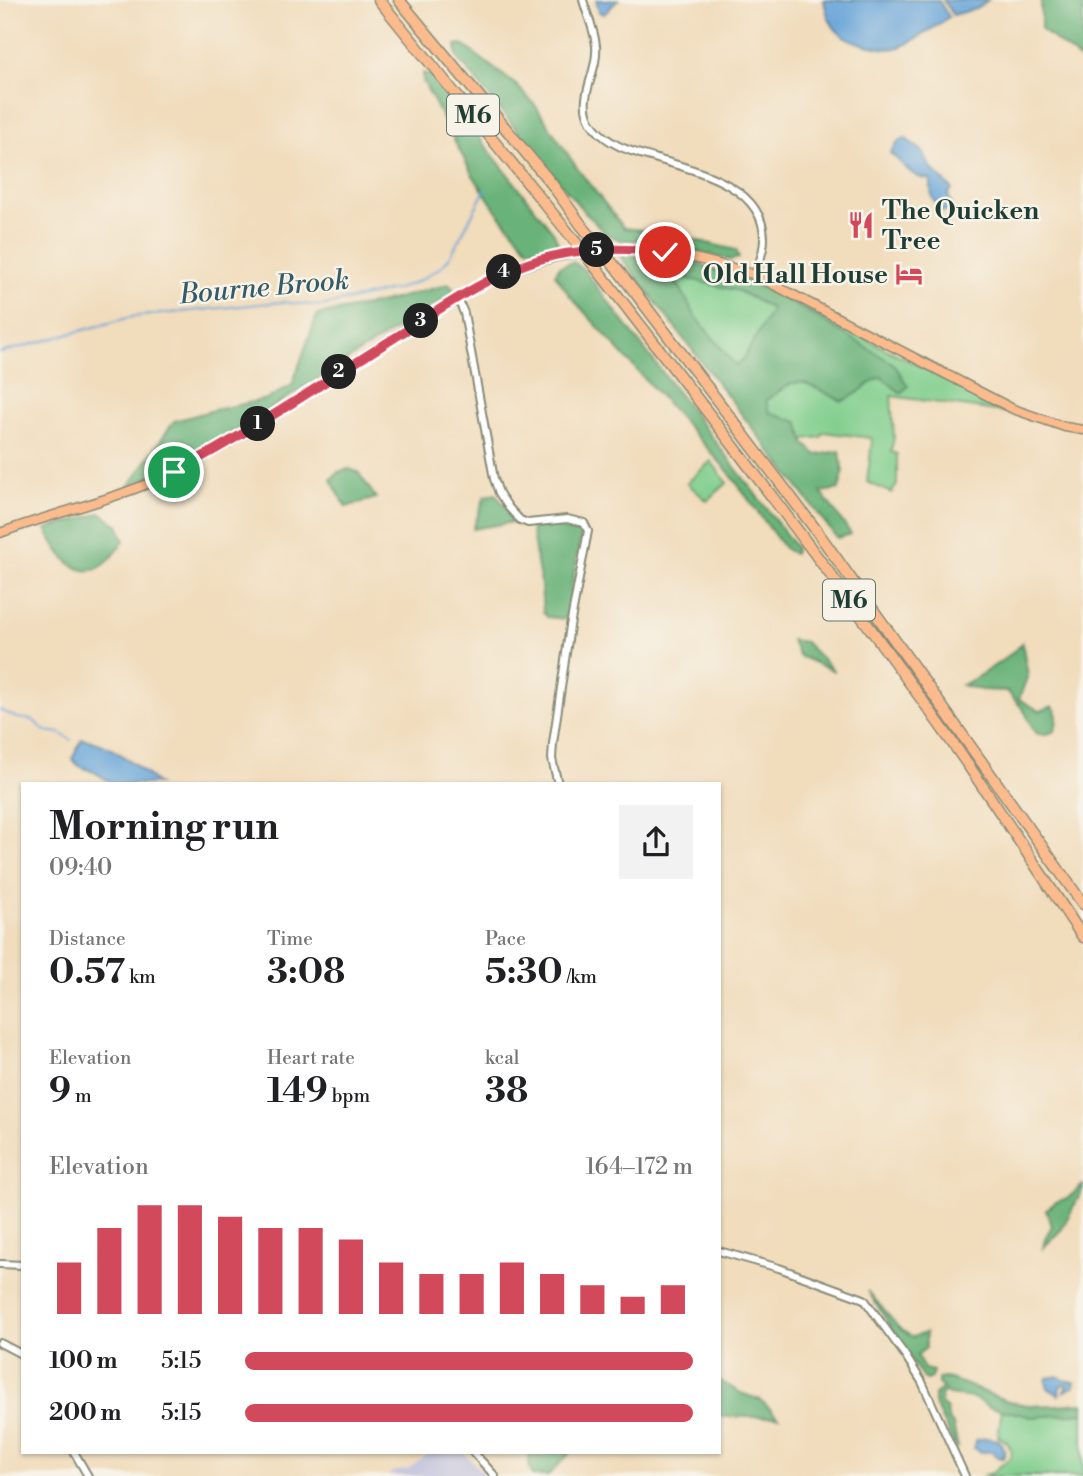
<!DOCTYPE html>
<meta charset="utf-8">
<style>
:root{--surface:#fff;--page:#f2f2f2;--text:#202124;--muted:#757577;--accent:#d1495b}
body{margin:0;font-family:"Libre Bodoni",serif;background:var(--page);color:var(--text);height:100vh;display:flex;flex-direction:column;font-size:26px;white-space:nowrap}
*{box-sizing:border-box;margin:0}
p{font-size:23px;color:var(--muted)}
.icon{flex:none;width:38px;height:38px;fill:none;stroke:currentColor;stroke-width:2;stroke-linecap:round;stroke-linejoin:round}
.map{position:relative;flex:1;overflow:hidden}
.drawer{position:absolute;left:21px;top:782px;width:700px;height:672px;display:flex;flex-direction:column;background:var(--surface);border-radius:0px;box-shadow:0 2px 5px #0004}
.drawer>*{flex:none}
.pin{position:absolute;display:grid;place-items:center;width:60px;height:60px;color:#fff;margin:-30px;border:4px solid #fff;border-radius:50%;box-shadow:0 2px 7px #0007}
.km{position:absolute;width:35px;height:35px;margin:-18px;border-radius:50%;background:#222;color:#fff;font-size:19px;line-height:35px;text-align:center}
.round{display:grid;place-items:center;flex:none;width:74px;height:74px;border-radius:0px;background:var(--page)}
.head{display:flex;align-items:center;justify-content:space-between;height:119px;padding:0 28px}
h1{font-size:38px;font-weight:800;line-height:52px}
.figures{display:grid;grid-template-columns:repeat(3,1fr);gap:10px;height:119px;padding:7px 28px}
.figures div{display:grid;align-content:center}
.figures b{font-size:35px;font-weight:800}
.figures small{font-size:19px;font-weight:400}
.figures p{font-size:19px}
.chart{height:196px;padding:14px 28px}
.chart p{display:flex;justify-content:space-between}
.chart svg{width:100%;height:126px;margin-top:7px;stroke:var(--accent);stroke-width:6}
ul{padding:0 28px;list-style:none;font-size:23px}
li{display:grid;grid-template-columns:112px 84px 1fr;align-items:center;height:52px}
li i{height:18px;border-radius:9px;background:var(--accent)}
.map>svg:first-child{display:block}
</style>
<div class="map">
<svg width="1083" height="1476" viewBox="0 0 1083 1476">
<rect width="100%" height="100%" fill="#f7f3e8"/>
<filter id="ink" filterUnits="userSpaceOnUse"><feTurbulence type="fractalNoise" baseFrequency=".0143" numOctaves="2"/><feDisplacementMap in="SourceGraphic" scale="14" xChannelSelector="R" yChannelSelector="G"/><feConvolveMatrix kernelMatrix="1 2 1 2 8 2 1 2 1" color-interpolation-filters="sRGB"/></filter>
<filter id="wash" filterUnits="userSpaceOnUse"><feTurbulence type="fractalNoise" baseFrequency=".00686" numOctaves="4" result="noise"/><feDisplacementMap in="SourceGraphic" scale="28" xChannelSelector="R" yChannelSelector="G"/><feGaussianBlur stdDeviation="1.57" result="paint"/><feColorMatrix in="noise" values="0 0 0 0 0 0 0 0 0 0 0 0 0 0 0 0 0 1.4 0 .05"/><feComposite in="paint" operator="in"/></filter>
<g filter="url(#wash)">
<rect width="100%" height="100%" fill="#f1dcbb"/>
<path fill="#c1c2dd" d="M431 1452 464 1453 486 1476H388L392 1472 408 1469Z"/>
<path fill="#82cf8e" stroke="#508661" stroke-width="2" d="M667 273 739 291 772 309 783 297 1005 409 1003 412 891 396 894 437 891 452 897 454V485L891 493 867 482 872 441 871 438 824 432 821 437 785 441 740 363 736 367C723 349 705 333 694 315 684 298 681 288 667 273Z
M711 461 727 483 707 501 687 483Z
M1002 1409 1032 1417 1083 1413V1476H981L992 1473 1011 1457C1013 1447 1006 1440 998 1436Z"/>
<path fill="#69b279" stroke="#447856" stroke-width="2" fill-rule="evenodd" d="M1041 0H1083V62L1041 29Z
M462 44 516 85 535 105 577 168 624 228 662 232 736 250 739 258 730 260 655 241 621 240 606 234 581 208 457 57 456 45Z
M423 73 430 75 554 233 560 248H528L498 213 472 174 423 81Z
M620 256H653L685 260 751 282 810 313 894 364 908 386 901 393 881 377C866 383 858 396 842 401L805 383H792L766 400 769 412 798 422 805 444 817 455 840 451 843 474 839 489 821 492 851 534 837 538ZM668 274 739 291 772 309 744 358 736 366 695 316 681 289Z
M573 262 584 270 767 509 796 548 794 554 784 548 727 470 570 296 555 274 560 266Z
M449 284 453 287 452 294 195 456 129 486 174 421 214 410 267 399 292 385 317 315 383 302Z
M349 469 358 472 376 498 346 507 331 480 338 472Z
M496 494 514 519 513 522 473 529 485 496Z
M101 513 118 525 124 540C95 590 67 573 46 529Z
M571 523 580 526 582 530 566 619 547 617 543 612 541 586 531 527Z
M791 640 805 642 834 671 799 656Z
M1022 643 1028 675 1019 699 1040 711 1053 706C1059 715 1057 721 1055 731 1033 741 1034 729 1026 714 1022 706 1013 699 1007 691L981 690 962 685C976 679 1014 654 1022 643Z
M1083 1185V1189L1062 1229 1043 1248 1045 1238 1052 1226 1046 1210 1056 1202 1068 1198Z
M868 1291 898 1327 912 1337 926 1333V1348L917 1355 924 1369 933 1371 931 1378 926 1380 922 1377Z
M945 1378C969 1383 989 1396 1012 1402 1035 1408 1060 1405 1083 1403V1413L1032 1417 989 1407 973 1398 949 1395 945 1391 941 1396 940 1403 947 1409 948 1419 953 1425 958 1448 955 1447 934 1403V1395L943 1388 938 1384V1379Z
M719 1380 741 1393 761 1400 778 1417H719Z
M530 1453V1452L570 1453 548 1476H533L529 1465Z"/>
<path fill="#67a5d9" stroke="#437186" stroke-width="2" d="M596 0H618L604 14 599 12Z
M824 0H935L939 1 949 17C934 27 919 39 902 46 892 51 881 48 870 46 842 39 829 31 824 0Z
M943 0H988L976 9 953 15Z
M905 138 922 151 931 168 952 189 948 195 952 206 949 211H941L932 198 930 179C912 180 903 163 890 153L899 141Z
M82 739C110 742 137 766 158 784H114L94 772 79 766 72 759Z
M1058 1376 1064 1380 1075 1382 1074 1386 1064 1392 1067 1385 1065 1384 1060 1386 1059 1395 1048 1388 1046 1381 1047 1378Z
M986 1438 999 1440 1005 1451 1003 1458 997 1457 993 1452H981L974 1448 975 1440Z"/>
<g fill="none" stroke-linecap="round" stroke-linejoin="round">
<path stroke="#67a5d9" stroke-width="2" d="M0 353 131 317 281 302 322 306 397 289 419 281 441 267 450 257 485 190
M0 710 17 718 33 720 45 731 60 733 71 740"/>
</g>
</g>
<g filter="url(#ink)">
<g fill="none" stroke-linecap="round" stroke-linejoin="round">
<defs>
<path id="minor" d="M583 0C587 15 595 31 596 46 599 75 572 101 595 128 611 147 634 152 657 159 697 171 764 186 764 239 764 251 759 264 755 275
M457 297 464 313 494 479 499 493 509 508 520 520 528 523 567 519 584 523 588 531 570 626 553 743 552 759 558 784
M719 1251 779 1268 864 1299 905 1355 922 1382 965 1476
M0 1264 23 1265
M0 1343 23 1355
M74 1452 88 1476
M473 1452 495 1476"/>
<path id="major" d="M0 533C59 511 120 499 176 471 281 419 373 344 476 287 573 237 653 241 755 275L1013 409 1065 427 1083 430"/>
<path id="highway" d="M379 0 566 230
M399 0 551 183 582 226
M618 270 816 530 1083 904
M600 273C718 425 836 578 947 735 994 801 1038 870 1083 937"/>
</defs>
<use href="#minor" stroke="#888c78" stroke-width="10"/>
<use href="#major" stroke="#888c78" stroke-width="11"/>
<use href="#highway" stroke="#888c78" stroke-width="13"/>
<use href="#minor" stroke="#fff" stroke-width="6"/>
<use href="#major" stroke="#fbbb8d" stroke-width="8"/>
<use href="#highway" stroke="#fbbb8d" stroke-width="10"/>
<defs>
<path id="highway-bridge" d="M582 226 618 270
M566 230 600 273"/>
</defs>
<use href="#highway-bridge" stroke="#888c78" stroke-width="13" stroke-linecap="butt"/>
<use href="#highway-bridge" stroke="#fbbb8d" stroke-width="10"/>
</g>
</g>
<g fill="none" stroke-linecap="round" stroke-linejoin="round" filter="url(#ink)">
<defs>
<path id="route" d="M174 472C255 430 330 378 407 330 449 303 490 275 538 260 580 247 623 248 665 252"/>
</defs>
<use href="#route" stroke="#fff" stroke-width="14"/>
<use href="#route" stroke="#d1495b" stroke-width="9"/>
</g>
<defs>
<symbol id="restaurant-bare" viewBox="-9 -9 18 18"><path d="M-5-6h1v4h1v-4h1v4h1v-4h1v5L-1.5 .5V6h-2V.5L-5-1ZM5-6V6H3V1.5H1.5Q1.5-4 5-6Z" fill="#d1495b" stroke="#f7f3e8" stroke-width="2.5" paint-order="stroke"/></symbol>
<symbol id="hotel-bare" viewBox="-9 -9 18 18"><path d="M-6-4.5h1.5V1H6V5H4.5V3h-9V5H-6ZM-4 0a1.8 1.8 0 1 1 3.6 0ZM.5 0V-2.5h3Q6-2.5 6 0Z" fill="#d1495b" stroke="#f7f3e8" stroke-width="2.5" paint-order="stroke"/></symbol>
</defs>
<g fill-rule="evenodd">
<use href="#restaurant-bare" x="842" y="206" width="38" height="38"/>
<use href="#hotel-bare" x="890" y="255" width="38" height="38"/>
</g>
<g text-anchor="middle" stroke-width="5" stroke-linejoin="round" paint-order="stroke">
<g fill="#f7f3e8" stroke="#60746a" stroke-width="2">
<rect x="447" y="94.5" width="52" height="41" rx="5"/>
<rect x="823" y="579.5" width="52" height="41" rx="5"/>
</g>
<g font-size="24" font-weight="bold" fill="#1f3d34">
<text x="473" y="123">M6</text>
<text x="849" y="608">M6</text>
</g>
<g font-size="26" font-weight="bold" fill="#1f3d34" stroke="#f7f3e8" text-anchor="start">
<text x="882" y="219">The Quicken<tspan x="882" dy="30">Tree</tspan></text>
<text x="888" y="283" text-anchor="end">Old Hall House</text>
</g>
<g font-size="28" font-style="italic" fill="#355c66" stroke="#f7f3e8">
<text transform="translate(264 286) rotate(-5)" y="10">Bourne Brook</text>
</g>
</g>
</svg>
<div class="pin" style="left:174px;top:472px;background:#1e9e55"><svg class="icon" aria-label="arrive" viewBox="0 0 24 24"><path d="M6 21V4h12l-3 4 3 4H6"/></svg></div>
<div class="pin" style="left:665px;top:252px;background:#d93025"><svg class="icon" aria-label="check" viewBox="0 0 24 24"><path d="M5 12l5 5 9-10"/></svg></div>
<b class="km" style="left:258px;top:424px">1</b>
<b class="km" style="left:339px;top:372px">2</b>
<b class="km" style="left:421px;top:321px">3</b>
<b class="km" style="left:504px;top:272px">4</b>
<b class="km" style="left:597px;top:250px">5</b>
<section class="drawer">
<div class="head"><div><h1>Morning run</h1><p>09:40</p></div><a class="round"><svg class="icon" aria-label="share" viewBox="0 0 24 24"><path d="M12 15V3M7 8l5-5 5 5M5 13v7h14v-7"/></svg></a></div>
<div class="figures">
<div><p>Distance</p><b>0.57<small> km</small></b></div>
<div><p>Time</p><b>3:08</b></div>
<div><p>Pace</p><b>5:30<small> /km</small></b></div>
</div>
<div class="figures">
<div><p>Elevation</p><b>9<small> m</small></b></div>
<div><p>Heart rate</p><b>149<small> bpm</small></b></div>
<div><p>kcal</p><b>38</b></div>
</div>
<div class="chart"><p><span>Elevation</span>164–172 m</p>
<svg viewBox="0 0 160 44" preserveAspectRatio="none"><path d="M5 44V26M15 44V14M25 44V6M35 44V6M45 44V10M55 44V14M65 44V14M75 44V18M85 44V26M95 44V30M105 44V30M115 44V26M125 44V30M135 44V34M145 44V38M155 44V34"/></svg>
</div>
<ul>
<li><b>100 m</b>5:15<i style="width:100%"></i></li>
<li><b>200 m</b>5:15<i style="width:100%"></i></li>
</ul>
</section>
</div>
